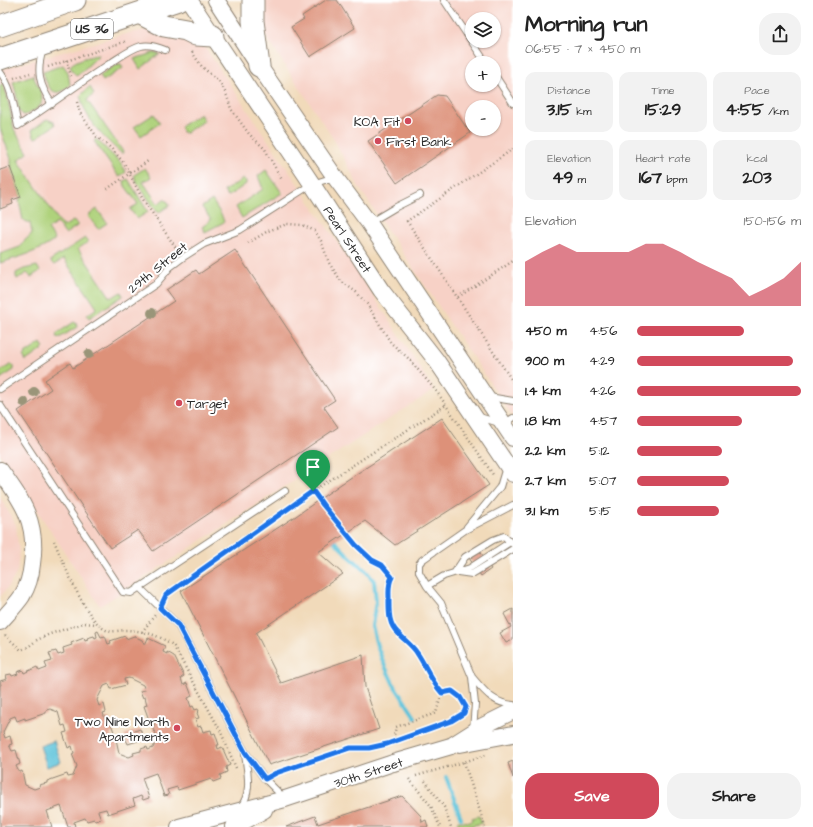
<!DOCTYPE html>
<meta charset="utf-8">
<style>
:root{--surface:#fff;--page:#f2f2f2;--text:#222;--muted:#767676;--accent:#d1495b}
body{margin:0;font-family:"Architects Daughter",sans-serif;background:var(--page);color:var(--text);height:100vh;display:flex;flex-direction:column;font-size:15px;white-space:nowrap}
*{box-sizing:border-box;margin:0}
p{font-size:13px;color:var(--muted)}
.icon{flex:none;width:22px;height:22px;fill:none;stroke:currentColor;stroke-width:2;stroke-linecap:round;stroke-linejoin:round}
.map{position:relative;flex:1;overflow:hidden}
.panel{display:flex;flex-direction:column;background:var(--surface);width:300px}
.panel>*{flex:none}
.tools{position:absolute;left:465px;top:12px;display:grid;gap:8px}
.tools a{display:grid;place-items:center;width:36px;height:36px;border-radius:50%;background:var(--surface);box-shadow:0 1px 3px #0004;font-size:20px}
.pin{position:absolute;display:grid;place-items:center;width:34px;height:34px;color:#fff;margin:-41px -17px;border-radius:50% 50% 50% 0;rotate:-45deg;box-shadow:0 0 4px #0007}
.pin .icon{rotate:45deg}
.round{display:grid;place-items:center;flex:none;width:42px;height:42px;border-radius:16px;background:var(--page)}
.overview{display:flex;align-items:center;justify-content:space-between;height:68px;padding:0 12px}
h1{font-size:22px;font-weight:800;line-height:30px}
.metrics{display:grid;grid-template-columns:repeat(3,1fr);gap:6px;height:68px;padding:4px 12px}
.metrics div{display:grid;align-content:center;border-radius:10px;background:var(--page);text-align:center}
.metrics b{font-size:17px;font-weight:800}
.metrics small{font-size:11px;font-weight:400}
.metrics p{font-size:11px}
.chart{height:112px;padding:8px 12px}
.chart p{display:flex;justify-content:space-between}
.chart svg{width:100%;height:72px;margin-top:4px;fill:var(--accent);opacity:.7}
.action{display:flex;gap:8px;margin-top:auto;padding:8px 12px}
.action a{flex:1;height:46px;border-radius:16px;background:var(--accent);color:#fff;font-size:16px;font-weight:800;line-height:46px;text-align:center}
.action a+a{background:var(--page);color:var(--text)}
ul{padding:0 12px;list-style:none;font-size:13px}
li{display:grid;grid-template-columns:64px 48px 1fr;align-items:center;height:30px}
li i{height:10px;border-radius:5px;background:var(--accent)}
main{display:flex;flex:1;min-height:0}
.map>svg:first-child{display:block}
</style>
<main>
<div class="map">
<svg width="513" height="827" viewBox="0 0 513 827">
<rect width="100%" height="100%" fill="#fff"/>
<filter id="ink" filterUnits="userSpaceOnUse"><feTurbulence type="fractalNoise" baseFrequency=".025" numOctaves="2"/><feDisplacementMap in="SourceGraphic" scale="8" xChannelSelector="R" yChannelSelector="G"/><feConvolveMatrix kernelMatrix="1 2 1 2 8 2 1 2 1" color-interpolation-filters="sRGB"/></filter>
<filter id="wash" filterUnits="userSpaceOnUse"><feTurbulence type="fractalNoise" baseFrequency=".012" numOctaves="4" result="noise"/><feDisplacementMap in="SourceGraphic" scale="16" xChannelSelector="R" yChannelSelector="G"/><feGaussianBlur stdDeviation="0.9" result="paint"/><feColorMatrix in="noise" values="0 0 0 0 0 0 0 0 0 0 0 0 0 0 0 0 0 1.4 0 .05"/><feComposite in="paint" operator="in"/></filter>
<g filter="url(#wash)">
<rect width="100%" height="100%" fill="#f1daba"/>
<path fill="#f7d1c6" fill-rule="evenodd" d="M261 0H513V417L360 189 336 143 267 38 260 23ZM472 19H494V41H472ZM472 63H494V85H472ZM472 107H494V129H472Z
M147 30H164L195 40 206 49 373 295 434 390 100 606 0 454V70L129 33Z
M0 497 16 525 19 553 17 572 9 586 0 597Z"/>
<path fill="#afd27b" stroke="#6d7e53" d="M153 53H158L160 54 140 69 134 59Z
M99 54 96 58 79 74 77 76 73 72 70 66C76 59 90 57 99 54Z
M118 64H121L123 68 103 81 100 75Z
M63 65 68 72 70 85C55 101 47 88 43 72Z
M33 75C37 87 50 101 35 110 31 112 28 115 23 115L19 111 16 93 13 82Z
M3 84 7 96 14 129 28 153 18 160 63 227 73 221 77 224V226L65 234 57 223 48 229 55 240C39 252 19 257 0 263V254L20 247C23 240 28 239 32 233L30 223 23 220 19 201 21 197 11 166V159L0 128V85Z
M89 87H90L94 94 87 100 124 153H121C102 136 87 122 80 96Z
M154 114 160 123 141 136 134 127Z
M200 114 204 121 185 133 182 132 181 126Z
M47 119 54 122 55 125 36 138 34 137 32 130Z
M96 139 121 163 126 172 119 177 94 141Z
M145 168 151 177 143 182 158 204 164 199 168 202 170 205 158 213 137 183 134 175Z
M266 170 282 193 242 218 236 207 263 189 258 176Z
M128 179 148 212 137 219 130 209 138 204 125 186 124 181Z
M243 179 246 181V184L229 196 226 195 224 191Z
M212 200 222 216 224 222 205 232 202 227 211 220 202 207Z
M97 209 107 223 98 229 88 216Z
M85 238 88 240V242L78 249 111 298 121 292 123 296 89 318 87 315 97 308 64 259 54 265 51 262V260Z
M37 266 40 271 31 277 27 273 17 279 16 277V273L24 269Z
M74 322 76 323 77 327 61 337 57 338 56 334Z
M41 343 44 348 26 361 23 356 25 354Z
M12 364 14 366V370L0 379V371Z
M479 816 482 823 466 827H460L457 821 471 822 473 820 472 818Z"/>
<path fill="#5dc3da" stroke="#447782" d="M54 741 61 762 47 767 40 746Z"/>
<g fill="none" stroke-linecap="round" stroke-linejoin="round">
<path stroke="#5dc3da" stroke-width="4" d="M331 538 347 554 366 571 374 581 376 601 372 626 377 646 384 664 394 685 415 717
M446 777 461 818"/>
</g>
<g id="blocks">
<path fill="#dd9179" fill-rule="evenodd" d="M326 0H337L355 28 310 57 291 27 304 19 302 16Z
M437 95 445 96 470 133 397 183 368 141Z
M10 167 21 197 12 200 13 204 0 209V170Z
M235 250 335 400 324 407 338 427 153 551 138 530 110 548 18 411 51 389 45 380 70 363 73 368 174 301 166 290 196 270 199 274Z
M442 418 489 485 395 545 365 521 318 552 343 574 256 633 281 683 363 655 365 687 379 729 269 765 181 591 296 516 341 484Z
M480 551 491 569 481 576 469 558Z
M513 609V640L506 643 500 633 511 627 504 614Z
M98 631 101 637 105 636 108 644 111 643 110 641 125 636 126 639 134 636 142 640 145 645 148 638 165 646 163 652 167 654V652L174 656 184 676 181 678 183 685 187 683 192 696 188 698 191 707 193 706 195 710 198 709 199 711 197 713 199 718 195 719 198 727 201 726 203 732 211 730 212 734 215 733 219 745H217L218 749 222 747 230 765 226 767 227 772 220 775 221 779 213 782 211 779 178 790 177 787 167 790 169 795 164 796 156 773 142 778 149 798 143 800 141 796 133 799 135 805 108 814 106 809 98 811 101 819 95 821 94 819 87 821 85 818 74 822 75 827H68L61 806 47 811 52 827H0V685H1L0 681 7 679 6 675 11 674 12 676 18 674 17 672 23 670 24 673 37 667 39 671 47 668 45 663 52 661 49 653 56 651 58 655 64 653 63 648 72 645 71 643 84 638 85 641 88 640 87 638 94 636 95 638 97 637 96 632ZM129 678 143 685 145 690 140 691 143 698 145 697 147 705 144 706 149 720 152 719 155 726 152 727 158 738 153 748 148 750 147 747 141 749V751L133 753 134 755 129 757 119 753 116 739 113 740 110 734 114 732 109 718 105 719 103 713 106 712 104 704 99 706 97 700 104 686 109 684 111 689 126 685 124 679ZM50 709 58 712 62 726 65 725 67 732 63 733 68 748 72 746 74 753 72 754 77 766 73 776 68 777 67 774 47 781V783L39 785 40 787 34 789 25 785 22 771 19 772 16 766 20 764 16 750 12 751 9 745 12 744 10 736 5 738 3 732 10 718 15 716 17 721 25 718V720L46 713V710Z
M140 729 144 739 128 744 124 735Z
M513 761V778L508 763Z
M402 796 421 816 422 822 426 820 428 827H286L315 816 318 824Z"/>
</g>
</g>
<g filter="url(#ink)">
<use href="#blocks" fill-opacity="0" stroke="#8e8272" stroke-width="1"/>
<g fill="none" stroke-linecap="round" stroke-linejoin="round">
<defs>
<path id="lane" d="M444 0 486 63
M43 49C36 71 39 85 52 104
M0 72C12 87 14 108 18 126 49 106 78 84 109 64 119 58 130 49 141 46 149 44 158 47 165 50
M494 74 513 103
M369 223 396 207 420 195
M0 389 156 284 170 267 182 258 204 244 240 230 312 184 325 180H334
M489 397 513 401
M0 405 123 592 131 593 285 491
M479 417 503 424 513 418
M467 527 500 487 506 467
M455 572 465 557 493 540 504 536 510 542
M458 572 472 574 513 549
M427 586 444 576 470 568 510 542 513 544
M139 587 178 625 245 752 265 779 284 798
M472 677C485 692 493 703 513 705
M473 730 475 704 472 677 441 603 427 586 419 572V564L422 560 465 530 513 505
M240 808C253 792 247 772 245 754"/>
<path id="secondary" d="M189 0 312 184 381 290 436 360 513 474
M216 0 259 66 337 180 369 223 513 438
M0 470C23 502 38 523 32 564 31 575 28 586 22 596 16 605 7 614 0 622
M460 744 513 734
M451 746 481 727 513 711
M179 827 285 799 393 763
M234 827 264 810"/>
<path id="highway" d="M253 0V21L259 66
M139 13 164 26 186 30 196 35 213 36
M0 26 75 0
M0 59 178 0"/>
</defs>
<use href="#lane" stroke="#8e8272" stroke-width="8"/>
<use href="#secondary" stroke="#8e8272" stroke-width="18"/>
<use href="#highway" stroke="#8e8272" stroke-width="23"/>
<path stroke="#8e8272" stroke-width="2.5" stroke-dasharray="1 3" stroke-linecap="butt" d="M192 52 202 67 220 82 227 96 231 109 249 134 265 149 282 180
M66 60 72 79
M48 67 127 41
M14 78 30 73
M77 102 80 113 97 137 111 148 124 163 142 198 178 251
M513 149 407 221 513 382
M107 189 148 161
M248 243 268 231 287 224 302 225 315 231 321 241 329 263 341 281 356 292 367 304 391 343 408 358 437 392 494 476
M458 297 513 261
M313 491 323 505 356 545 372 560 382 565 392 577C388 584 389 590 389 598 389 611 388 624 398 633 404 640 412 645 417 653 426 666 431 681 442 693
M54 541C63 561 88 627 109 631 115 632 121 630 127 630 145 631 158 635 173 645L220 730 236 768
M164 598 165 595 313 491 446 405
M142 632 155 615
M5 635 21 650 28 647 37 640 50 634 84 623 96 624
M442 693 452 691 460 697 465 705
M439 725 451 721 464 711
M397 742 394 735 396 727 436 713 442 693
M464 762 485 827
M454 765 486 755
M274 774 350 748H369L387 744
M409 779 431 806 440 827
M425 781 444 807 451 827"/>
<use href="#lane" stroke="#fff" stroke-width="6"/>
<use href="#secondary" stroke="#fff" stroke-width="16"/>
<use href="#highway" stroke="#fff" stroke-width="21"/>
<defs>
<path id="secondary-bridge" d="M393 763 451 746"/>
</defs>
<use href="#secondary-bridge" stroke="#8e8272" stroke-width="18" stroke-linecap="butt"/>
<path stroke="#8e8272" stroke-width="2.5" stroke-dasharray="1 3" stroke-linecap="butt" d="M387 744 439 725
M416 776 454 765"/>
<use href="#secondary-bridge" stroke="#fff" stroke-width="16"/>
</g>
<g fill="#9a9579">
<circle cx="152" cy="313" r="5"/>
<circle cx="89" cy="354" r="5"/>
<circle cx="34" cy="392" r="5"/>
<circle cx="24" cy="402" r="5"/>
</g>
</g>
<g fill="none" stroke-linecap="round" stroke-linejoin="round" filter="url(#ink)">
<defs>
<path id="route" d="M313 491 323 505 356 545 372 560 382 565 392 577C388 584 389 590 389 598 389 611 388 624 398 633 404 640 412 645 417 653 426 666 431 681 442 693L452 691 460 697 466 707 464 713 451 721 387 744 369 748H350L276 773 265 779 245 752 178 625 160 608 166 595Z"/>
</defs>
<use href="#route" stroke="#fff" stroke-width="8"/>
<use href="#route" stroke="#1a73e8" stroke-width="5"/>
</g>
<g fill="#d1495b" stroke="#fff" stroke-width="1.5">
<circle cx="408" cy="121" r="4"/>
<circle cx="378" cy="141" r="4"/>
<circle cx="179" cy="403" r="4"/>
<circle cx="177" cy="728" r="4"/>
</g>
<g text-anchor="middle" stroke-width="4" stroke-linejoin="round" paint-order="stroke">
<rect fill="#fff" stroke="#6b6b6b" stroke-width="1" x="71" y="19" width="42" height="20" rx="3"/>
<g font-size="12" font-weight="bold" fill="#2b2b2b">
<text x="92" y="33">US 36</text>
</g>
<g font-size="13" fill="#2b2b2b" stroke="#fff" text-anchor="end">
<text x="400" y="126">KOA Fit</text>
<text x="386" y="146" text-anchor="start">First Bank</text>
<text x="187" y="408" text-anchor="start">Target</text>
<text x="169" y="726">Two Nine North<tspan x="169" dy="15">Apartments</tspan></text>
</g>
<g font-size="13" fill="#2b2b2b" stroke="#fff">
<text transform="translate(348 239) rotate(57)" y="5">Pearl Street</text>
<text transform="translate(157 267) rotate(-39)" y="5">29th Street</text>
<text transform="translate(368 772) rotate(-18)" y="5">30th Street</text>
</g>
</g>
</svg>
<div class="tools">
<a><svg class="icon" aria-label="layers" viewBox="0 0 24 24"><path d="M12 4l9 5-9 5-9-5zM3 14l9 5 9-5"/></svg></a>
<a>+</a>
<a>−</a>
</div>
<div class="pin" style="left:313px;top:491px;background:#1e9e55"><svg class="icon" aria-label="arrive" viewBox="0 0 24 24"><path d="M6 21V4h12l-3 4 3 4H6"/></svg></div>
</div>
<section class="panel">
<div class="overview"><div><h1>Morning run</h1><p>06:55 · 7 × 450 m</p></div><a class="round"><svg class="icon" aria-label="share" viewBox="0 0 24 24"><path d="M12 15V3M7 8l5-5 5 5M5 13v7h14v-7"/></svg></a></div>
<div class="metrics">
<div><p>Distance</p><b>3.15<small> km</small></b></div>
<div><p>Time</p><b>15:29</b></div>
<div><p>Pace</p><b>4:55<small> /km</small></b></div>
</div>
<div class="metrics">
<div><p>Elevation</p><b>49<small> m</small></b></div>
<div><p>Heart rate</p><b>167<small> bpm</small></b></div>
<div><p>kcal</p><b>203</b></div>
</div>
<div class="chart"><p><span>Elevation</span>150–156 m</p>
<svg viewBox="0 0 160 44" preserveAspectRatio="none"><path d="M0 44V17L10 11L20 6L30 11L40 11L50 11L60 11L70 6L80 6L90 11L100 17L110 22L120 27L130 38L140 33L150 27L160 17V44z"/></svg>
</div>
<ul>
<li><b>450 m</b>4:56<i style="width:65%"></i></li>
<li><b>900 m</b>4:29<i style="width:95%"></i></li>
<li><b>1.4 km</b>4:26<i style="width:100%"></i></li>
<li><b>1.8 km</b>4:57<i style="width:64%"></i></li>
<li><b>2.2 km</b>5:12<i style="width:52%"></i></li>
<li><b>2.7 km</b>5:07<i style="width:56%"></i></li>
<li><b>3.1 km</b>5:15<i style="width:50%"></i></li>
</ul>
<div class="action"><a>Save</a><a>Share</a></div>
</section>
</main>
